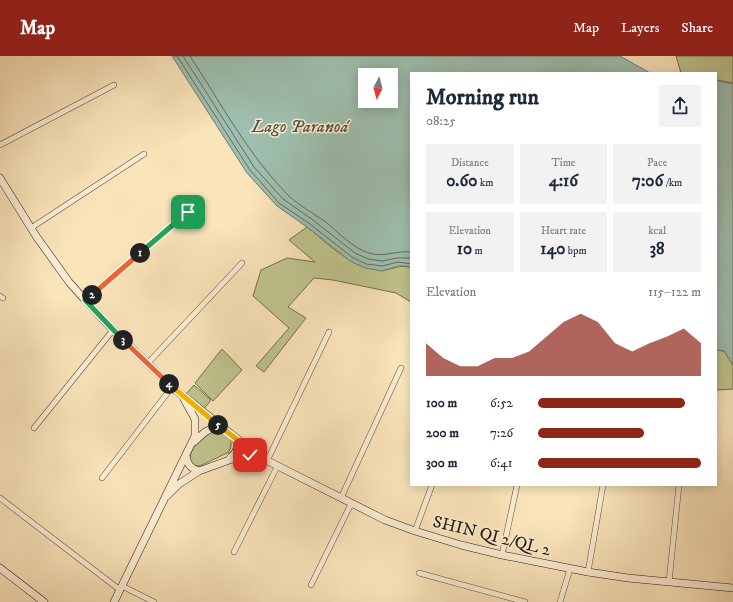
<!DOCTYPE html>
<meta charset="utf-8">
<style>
:root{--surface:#fff;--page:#f2f2f3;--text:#1f2937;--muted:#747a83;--accent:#8f2418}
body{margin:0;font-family:"IM FELL DW Pica",serif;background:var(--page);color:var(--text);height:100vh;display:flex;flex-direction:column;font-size:15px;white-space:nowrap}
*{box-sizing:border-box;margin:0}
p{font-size:13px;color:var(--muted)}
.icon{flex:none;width:22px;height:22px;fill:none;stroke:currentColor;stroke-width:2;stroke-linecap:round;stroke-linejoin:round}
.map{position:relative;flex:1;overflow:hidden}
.drawer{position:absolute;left:410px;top:16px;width:307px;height:414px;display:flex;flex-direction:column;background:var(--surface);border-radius:0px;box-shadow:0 2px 10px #0003}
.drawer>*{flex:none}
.needle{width:26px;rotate:186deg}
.controls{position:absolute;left:358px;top:12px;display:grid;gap:8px}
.controls a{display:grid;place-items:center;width:40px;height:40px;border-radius:0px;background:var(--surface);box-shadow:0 2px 10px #0003;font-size:20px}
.pin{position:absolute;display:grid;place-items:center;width:34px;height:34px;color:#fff;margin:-17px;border-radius:8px;box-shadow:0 2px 6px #0006}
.km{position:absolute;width:20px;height:20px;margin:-10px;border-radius:50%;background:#222;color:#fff;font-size:11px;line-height:20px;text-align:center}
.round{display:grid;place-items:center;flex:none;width:42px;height:42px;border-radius:0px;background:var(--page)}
.overview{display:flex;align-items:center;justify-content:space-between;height:68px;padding:0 16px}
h1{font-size:22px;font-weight:700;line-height:30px}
.stats{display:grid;grid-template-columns:repeat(3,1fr);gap:6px;height:68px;padding:4px 16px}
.stats div{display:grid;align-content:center;border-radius:0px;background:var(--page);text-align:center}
.stats b{font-size:17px;font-weight:700}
.stats small{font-size:11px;font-weight:400}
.stats p{font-size:11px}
.chart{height:112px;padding:8px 16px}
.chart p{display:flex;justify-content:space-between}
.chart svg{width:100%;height:72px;margin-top:4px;fill:var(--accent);opacity:.7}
ul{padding:0 16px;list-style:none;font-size:13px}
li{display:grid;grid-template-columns:64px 48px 1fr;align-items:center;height:30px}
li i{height:10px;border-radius:5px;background:var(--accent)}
header{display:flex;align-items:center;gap:24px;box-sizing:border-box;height:56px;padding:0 20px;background:var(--accent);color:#fff}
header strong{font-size:19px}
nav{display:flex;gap:22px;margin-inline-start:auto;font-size:14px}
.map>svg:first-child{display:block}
</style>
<header>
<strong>Map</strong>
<nav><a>Map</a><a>Layers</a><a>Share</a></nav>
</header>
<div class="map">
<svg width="733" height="546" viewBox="0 0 733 546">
<rect width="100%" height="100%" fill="#fae4ba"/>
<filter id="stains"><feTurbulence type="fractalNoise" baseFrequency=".005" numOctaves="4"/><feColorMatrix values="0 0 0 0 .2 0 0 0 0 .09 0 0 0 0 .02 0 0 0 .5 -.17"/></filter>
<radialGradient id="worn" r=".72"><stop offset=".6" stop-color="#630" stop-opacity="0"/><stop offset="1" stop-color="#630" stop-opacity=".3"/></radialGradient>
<path fill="#c0c48e" stroke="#746f50" d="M676 0H733V27L716 24V17H681Z
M307 171C329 188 352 213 381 214 391 215 400 207 411 212V246L396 237 333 224 314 222 288 251 306 262 264 316 256 310 289 272 253 240 261 214 287 202 315 206 289 184Z
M222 293 242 314 213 345 195 327Z
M716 294 724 295 733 309V333L716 334Z
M194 329 211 344 204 353 186 338Z
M218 373 231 382V390L229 396 200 410H193L189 406C191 390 202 376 218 373Z"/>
<path fill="#9ebfaf" stroke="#6f7d70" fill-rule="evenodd" d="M172 0H620L650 17H411V212L407 210H398L382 215 365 212 350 205 307 171 277 150 247 117ZM365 19H391V45H365Z
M716 24 733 28V309L724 295 716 294Z"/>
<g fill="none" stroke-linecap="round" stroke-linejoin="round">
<path stroke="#636c60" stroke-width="1" d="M177 0 250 114 279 147 310 168 352 201 366 208 382 210 398 206 411 208
M183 0 254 111 283 143 313 164 355 197 368 203 382 205 397 202H411
M190 0C220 46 248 98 286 137 296 148 315 158 327 167 340 178 353 192 369 197 383 202 397 194 411 196"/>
<defs>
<path id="street" d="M0 89 114 29
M31 172 144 98
M0 240 3 242
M85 244 188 156
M147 308 242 207
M34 372 113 274
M267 405 329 276
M102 422 172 331
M0 442 120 534
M341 442 401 312
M415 475 432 429
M234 496 277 411
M502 499 517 429
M588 516 603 429
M419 517 525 546
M669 526 679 429
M311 529 351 448
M122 530 154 546
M560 546 570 513"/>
<path id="secondary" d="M0 122 36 180 69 226 85 244 113 274 172 331 260 401 385 464 415 475 461 489 502 499 588 516 628 522 733 532
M194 386 205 376 218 369
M186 400C188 409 190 412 199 415
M230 402C237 396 239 391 236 383
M167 440 179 428 199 415 243 399 257 400
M0 512 44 546
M114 546 195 380V363L184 343"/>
</defs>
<use href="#street" stroke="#5c4c3c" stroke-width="6"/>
<use href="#secondary" stroke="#281a12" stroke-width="8"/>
<use href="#street" stroke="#fcedd2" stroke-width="5"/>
<use href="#secondary" stroke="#fcedd2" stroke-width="7"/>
</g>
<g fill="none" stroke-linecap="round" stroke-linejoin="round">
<defs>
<path id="split-1" d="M140 197 188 156"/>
<path id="split-2" d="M92 239 140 197"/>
<path id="split-3" d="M92 239 85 244 123 284"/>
<path id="split-4" d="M123 284 169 328"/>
<path id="split-5" d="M169 328 218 369"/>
<path id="split-6" d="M218 369 260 401 250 399"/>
</defs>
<use href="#split-1" stroke="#fff" stroke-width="8"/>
<use href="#split-2" stroke="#fff" stroke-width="8"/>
<use href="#split-3" stroke="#fff" stroke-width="8"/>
<use href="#split-4" stroke="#fff" stroke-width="8"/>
<use href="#split-5" stroke="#fff" stroke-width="8"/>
<use href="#split-6" stroke="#fff" stroke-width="8"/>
<use href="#split-1" stroke="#22a559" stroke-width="5"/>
<use href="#split-2" stroke="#f0652b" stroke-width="5"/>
<use href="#split-3" stroke="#22a559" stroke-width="5"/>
<use href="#split-4" stroke="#f0652b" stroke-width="5"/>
<use href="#split-5" stroke="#f5b400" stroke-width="5"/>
<use href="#split-6" stroke="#f5b400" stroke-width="5"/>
</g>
<g text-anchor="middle" stroke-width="3" stroke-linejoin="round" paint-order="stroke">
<g font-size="17" fill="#281a12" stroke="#fcedd2">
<text transform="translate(492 479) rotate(14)" y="6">SHIN QI 2/QL 2</text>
</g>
<g font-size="18" font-style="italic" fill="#515449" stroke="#fcedd2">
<text x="300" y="76">Lago Paranoá</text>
</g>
</g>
<rect width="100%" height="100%" filter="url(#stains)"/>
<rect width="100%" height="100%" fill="url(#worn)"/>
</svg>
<div class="controls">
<a><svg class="needle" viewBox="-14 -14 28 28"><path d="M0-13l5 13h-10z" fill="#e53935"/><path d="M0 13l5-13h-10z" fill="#747a83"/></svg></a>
</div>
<div class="pin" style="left:188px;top:156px;background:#1e9e55"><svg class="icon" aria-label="arrive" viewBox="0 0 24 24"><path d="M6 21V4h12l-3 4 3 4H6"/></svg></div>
<div class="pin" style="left:250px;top:399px;background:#d93025"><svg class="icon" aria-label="check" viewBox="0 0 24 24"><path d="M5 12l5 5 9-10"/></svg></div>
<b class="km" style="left:140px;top:197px">1</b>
<b class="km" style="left:92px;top:239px">2</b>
<b class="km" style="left:123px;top:284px">3</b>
<b class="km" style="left:169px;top:328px">4</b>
<b class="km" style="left:218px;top:369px">5</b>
<section class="drawer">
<div class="overview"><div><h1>Morning run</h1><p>08:25</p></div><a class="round"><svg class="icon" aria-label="share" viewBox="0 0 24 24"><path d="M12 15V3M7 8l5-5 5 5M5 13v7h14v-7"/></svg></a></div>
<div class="stats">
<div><p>Distance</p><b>0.60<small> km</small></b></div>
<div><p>Time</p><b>4:16</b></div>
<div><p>Pace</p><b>7:06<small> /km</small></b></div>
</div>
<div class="stats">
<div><p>Elevation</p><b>10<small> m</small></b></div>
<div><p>Heart rate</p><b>140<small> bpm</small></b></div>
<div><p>kcal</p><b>38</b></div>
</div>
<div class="chart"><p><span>Elevation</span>115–122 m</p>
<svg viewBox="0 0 160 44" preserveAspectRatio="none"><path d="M0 44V24L10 33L20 38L30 38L40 33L50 33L60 29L70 20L80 11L90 6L100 11L110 24L120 29L130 24L140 20L150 15L160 24V44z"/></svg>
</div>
<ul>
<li><b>100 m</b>6:52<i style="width:90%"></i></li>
<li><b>200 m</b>7:26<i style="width:65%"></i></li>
<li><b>300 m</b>6:41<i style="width:100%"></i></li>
</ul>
</section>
</div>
